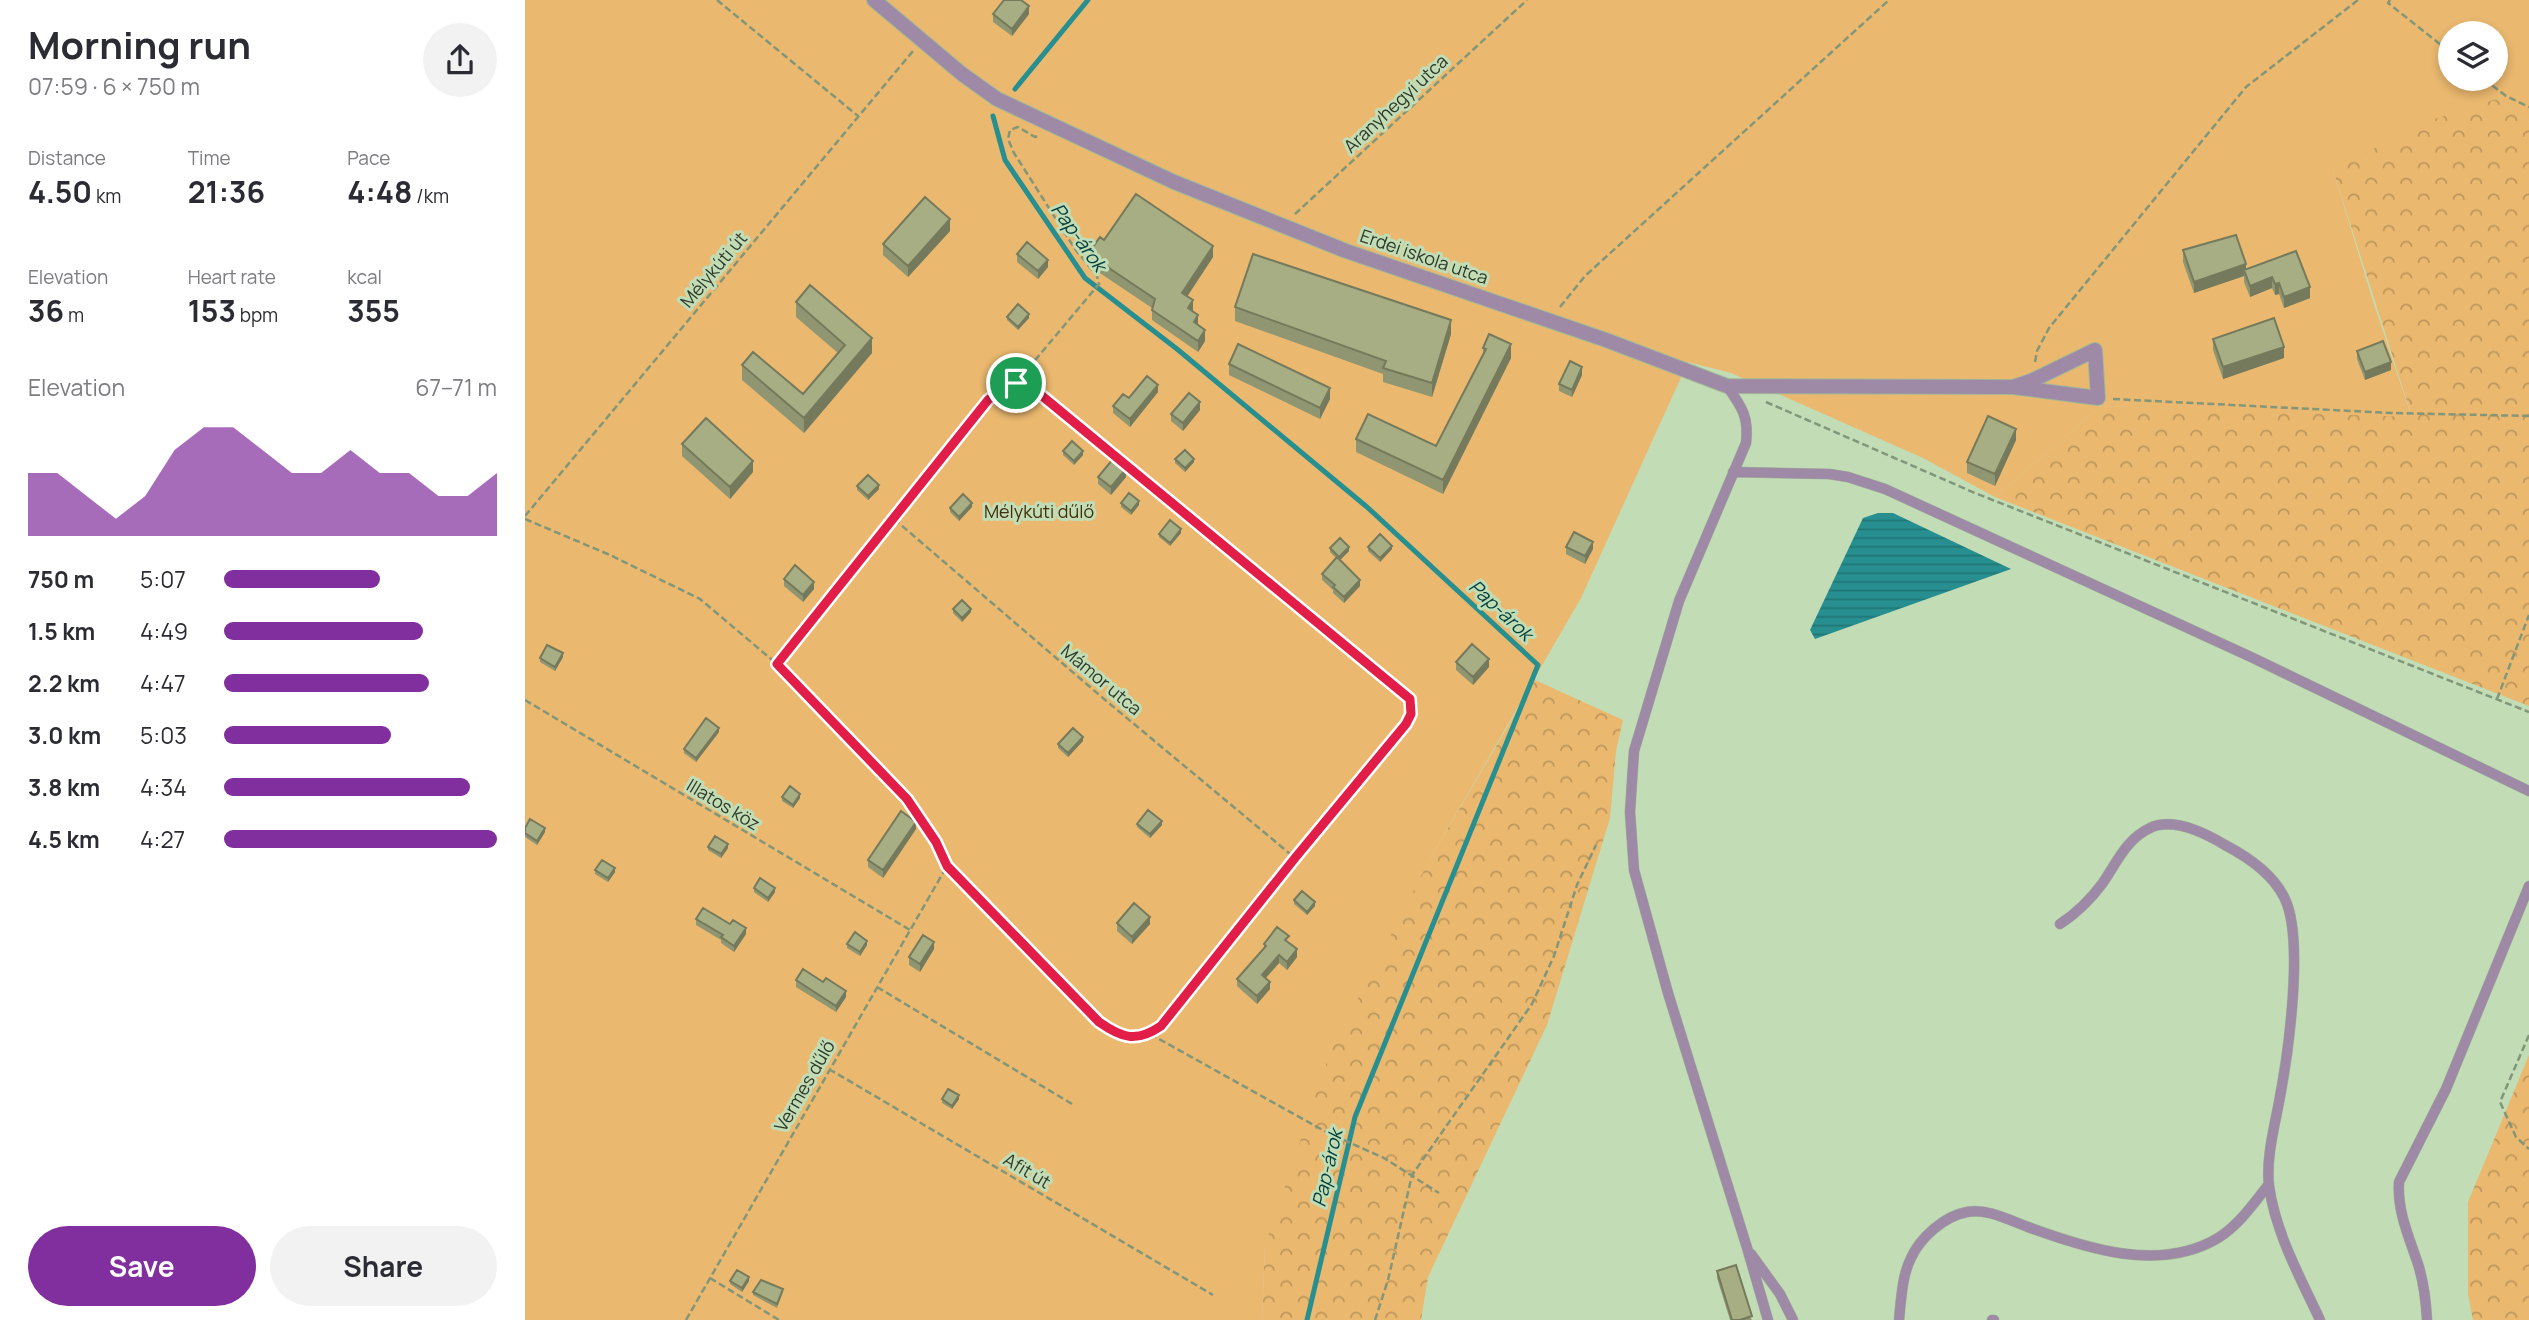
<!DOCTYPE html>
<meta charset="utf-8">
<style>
:root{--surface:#fff;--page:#f2f2f3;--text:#2b2b33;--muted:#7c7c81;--accent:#812f9e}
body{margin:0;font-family:Manrope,sans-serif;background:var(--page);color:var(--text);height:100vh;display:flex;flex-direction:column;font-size:26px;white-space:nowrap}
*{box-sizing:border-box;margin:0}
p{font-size:23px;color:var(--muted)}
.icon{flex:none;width:38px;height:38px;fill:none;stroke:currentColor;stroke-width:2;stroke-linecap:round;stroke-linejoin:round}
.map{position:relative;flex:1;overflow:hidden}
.drawer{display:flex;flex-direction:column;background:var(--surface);width:525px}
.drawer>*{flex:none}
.fabs{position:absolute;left:1913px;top:21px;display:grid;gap:14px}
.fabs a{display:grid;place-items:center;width:70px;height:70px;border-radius:50%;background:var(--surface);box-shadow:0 4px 10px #0003;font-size:35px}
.pin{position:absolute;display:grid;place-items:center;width:60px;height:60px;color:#fff;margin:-30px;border:4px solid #fff;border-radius:50%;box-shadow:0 2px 7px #0007}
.round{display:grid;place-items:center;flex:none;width:74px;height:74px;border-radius:37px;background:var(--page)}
.headline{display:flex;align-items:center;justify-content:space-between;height:119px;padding:0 28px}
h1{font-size:38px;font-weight:700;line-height:52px}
.stats{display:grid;grid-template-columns:repeat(3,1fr);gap:10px;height:119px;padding:7px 28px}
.stats div{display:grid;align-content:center}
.stats b{font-size:30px;font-weight:700}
.stats small{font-size:19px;font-weight:400}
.stats p{font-size:19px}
.chart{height:196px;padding:14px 28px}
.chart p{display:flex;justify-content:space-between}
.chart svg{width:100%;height:126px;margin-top:7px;fill:var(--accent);opacity:.7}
.primary-button{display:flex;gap:14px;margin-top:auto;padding:14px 28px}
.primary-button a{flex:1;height:80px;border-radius:42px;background:var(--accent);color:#fff;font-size:28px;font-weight:700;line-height:80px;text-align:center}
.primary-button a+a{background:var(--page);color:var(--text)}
ul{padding:0 28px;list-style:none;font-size:23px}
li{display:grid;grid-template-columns:112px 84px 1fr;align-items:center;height:52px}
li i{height:18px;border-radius:9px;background:var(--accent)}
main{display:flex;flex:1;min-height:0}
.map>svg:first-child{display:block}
</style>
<main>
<section class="drawer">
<div class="headline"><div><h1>Morning run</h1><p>07:59 · 6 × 750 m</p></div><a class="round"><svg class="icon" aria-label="share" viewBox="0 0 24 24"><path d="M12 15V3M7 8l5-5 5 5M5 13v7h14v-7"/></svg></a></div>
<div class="stats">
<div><p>Distance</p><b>4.50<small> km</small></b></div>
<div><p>Time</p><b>21:36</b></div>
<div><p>Pace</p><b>4:48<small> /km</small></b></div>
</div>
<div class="stats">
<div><p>Elevation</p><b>36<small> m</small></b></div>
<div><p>Heart rate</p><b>153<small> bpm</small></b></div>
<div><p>kcal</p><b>355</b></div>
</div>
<div class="chart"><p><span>Elevation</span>67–71 m</p>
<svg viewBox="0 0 160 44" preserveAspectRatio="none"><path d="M0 44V22L10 22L20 30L30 38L40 30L50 14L60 6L70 6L80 14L90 22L100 22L110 14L120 22L130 22L140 30L150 30L160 22V44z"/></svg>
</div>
<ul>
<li><b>750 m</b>5:07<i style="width:57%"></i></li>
<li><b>1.5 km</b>4:49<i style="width:73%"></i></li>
<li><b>2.2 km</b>4:47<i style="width:75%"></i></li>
<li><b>3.0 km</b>5:03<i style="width:61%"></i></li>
<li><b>3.8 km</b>4:34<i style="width:90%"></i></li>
<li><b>4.5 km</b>4:27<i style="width:100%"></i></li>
</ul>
<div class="primary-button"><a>Save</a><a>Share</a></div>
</section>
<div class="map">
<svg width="2004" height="1320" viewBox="0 0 2004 1320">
<defs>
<pattern id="forest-crowns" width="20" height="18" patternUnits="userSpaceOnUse" patternTransform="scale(1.75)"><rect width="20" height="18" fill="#eab86f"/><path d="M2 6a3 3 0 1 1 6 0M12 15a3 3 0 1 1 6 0" fill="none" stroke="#be975b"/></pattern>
<pattern id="water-rules" width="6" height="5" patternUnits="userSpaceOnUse" patternTransform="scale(1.75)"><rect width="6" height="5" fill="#278f90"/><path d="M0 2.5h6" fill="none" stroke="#227676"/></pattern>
</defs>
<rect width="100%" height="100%" fill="#c2ddb6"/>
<path fill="#eab86f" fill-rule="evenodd" d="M0 0H2004V122L1971 99 1808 170 1847 298 1887 418 1576 406 1470 497 1398 458 1206 373 1163 362 1056 598 905 859 740 1245 737 1320H0ZM1925 33H1970V79H1925Z"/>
<path fill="url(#forest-crowns)" d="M1971 99 2004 122V706L1470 497 1576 406 1887 417 1808 170 1900 122Z
M1010 680 1098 720 1091 751 1085 818 1022 1025 903 1277 896 1320H737L740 1245 805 1053 905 859Z
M2004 1055V1320H1948L1943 1294V1202Z"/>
<path fill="url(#water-rules)" d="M1353 513H1368L1486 569 1290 639 1285 630 1338 518Z"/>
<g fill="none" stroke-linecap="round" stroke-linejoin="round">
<path stroke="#278f90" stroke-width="5" d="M490 89 563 0
M468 116 480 160 560 278 652 349 842 507 1013 665 830 1117 782 1320"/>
<defs>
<path id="service" d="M1202 386C1217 407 1224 417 1221 443L1154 601 1109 751 1105 812 1109 870 1143 993 1223 1251 1243 1320
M1208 472 1304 474 1323 477 1360 489 1726 657 2004 791
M1535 924C1552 913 1565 900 1577 884 1591 864 1601 839 1625 828 1648 817 1680 833 1700 845 1723 857 1747 873 1759 897 1780 937 1763 1056 1754 1102 1749 1129 1741 1158 1744 1186 1751 1234 1775 1277 1795 1320
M1226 1254 1255 1294 1268 1320
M1374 1320C1376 1301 1377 1275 1386 1258 1395 1238 1419 1216 1442 1212 1462 1208 1484 1220 1503 1227 1560 1248 1635 1273 1693 1238 1714 1225 1729 1203 1744 1184
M1467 1320H1469
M1902 1320C1901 1301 1899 1283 1893 1264 1884 1237 1872 1211 1874 1182L1921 1089 2004 886"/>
<path id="minor" d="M349 0 437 74 472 99 649 182 821 251 1081 340 1202 386 1488 387 1573 398 1570 350 1506 381 1488 387"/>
</defs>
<use href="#service" stroke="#a2b997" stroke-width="11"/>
<use href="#minor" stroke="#a2b997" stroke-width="16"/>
<path stroke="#829679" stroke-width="2.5" stroke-dasharray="7 3.5" stroke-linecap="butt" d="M192 0 333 116
M1865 0 1863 3 1925 52
M1959 79 1981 96 2004 107
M770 214 1002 0
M1035 307 1060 276 1364 0
M1510 362 1512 351 1524 328 1721 87 1833 0
M1588 399 1867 413 2004 416
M1241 402 1450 493 2004 712
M0 516 388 51
M0 519 85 555 175 599 252 664 382 799 411 842 422 866 574 1022C598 1038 611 1043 636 1026L770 858 881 724 886 714 885 699 505 386 491 383
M369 519 579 699 770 858
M253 663 463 400 476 390 491 383 574 284 572 276 550 249 489 153 483 139 485 130 493 127 510 137 513 136
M1972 699 2004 615
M0 700 385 930
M352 987 547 1104
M625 1034 803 1133 859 1158 914 1193
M2004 1035 1975 1102 1991 1137 2004 1149
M304 1069 688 1295
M185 1278 254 1320
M161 1320 422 866
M850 1320 863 1280 887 1175 1007 1004 1029 956 1052 885 1071 845"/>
<use href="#service" stroke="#9e89a7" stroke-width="10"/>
<use href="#minor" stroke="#9e89a7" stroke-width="14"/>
</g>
<path fill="#909671" d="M468 14H504L487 36 468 22Z
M425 231 383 277 358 255V244Z
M579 240 688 257 662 297 680 341 673 352 627 320V308L563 265V254Z
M1658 250 1721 270 1771 251 1785 298 1759 308 1754 294 1750 295 1747 288 1725 297 1719 282V276L1669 293 1658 262Z
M492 254 523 267 513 279 492 262Z
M271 302 347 353 279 433 217 380V365L278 394 313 353 271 317Z
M710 307 926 334 907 397 858 382V374L710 321Z
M482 317 504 318 493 330 482 320Z
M1688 339 1759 358 1698 379 1688 350Z
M958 348 986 358 918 494 831 452V439L911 446 958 356Z
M1832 351 1866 370 1840 380 1832 359Z
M704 364 805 399 795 419 704 375Z
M1057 375 1047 397 1034 391V384Z
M633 392 605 427 588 413V406L604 398Z
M675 410 658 431 646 421V414Z
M1491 440 1470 486 1442 473V462Z
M157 444 228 472 205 499 157 456Z
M538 451 558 455 549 465 538 455Z
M650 459 669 462 660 472 650 463Z
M573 477H601L586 495 573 484Z
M332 486 354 489 343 500 332 490Z
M596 503 614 505 606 515 596 507Z
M447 507 434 521 425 512V508Z
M656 533 645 546 634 537V534Z
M843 547 867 549 855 562 843 551Z
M1041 547 1068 549 1060 564 1041 554Z
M805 548 824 551 815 560 835 586 819 603 808 593V590L797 580V574L811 558 805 552Z
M259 579 289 589 278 602 259 586Z
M428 609 446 612 437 622 428 613Z
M38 657 30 671 15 662V658Z
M931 662 964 667 948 685 931 670Z
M194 732 171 762 159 753V749Z
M558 741 543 757 533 748V744Z
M257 797 275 798 268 808 257 801Z
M612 824 637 825 625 838 612 827Z
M0 828 20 832 12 845 0 837Z
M391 829 358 878 343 867V860Z
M183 847 203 848 196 858 183 850Z
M70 870 90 872 83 882 70 874Z
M229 888 250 892 243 902 229 892Z
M769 900 790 906 782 915 769 904Z
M171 919 221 934 209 952 196 943V940L171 925Z
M592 923 625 924 607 944 592 931Z
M764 942 772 957 762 970 754 963 741 978 745 989 732 1004 712 986V979L739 948V944Z
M322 944 342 945 335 956 322 948Z
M409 949 395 972 384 965V957Z
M271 980 321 997 311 1012 271 987Z
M417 1099H434L427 1109 417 1103Z
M1192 1271 1227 1320H1205L1192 1278Z
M205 1281H224L217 1292 205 1284Z
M228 1292H258L252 1308 228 1295Z"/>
<path fill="#757a5c" d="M504 6V14L487 36V29Z
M425 219V231L383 277V266Z
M688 246V257L657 304V293Z
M523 260V267L513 279V271Z
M1721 264V275L1719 270V276L1669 293V282Z
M1747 277V288L1725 297V286Z
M1754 283V294L1750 295V284Z
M1785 287V298L1759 308V297Z
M668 300V311L663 308Z
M504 314V318L493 330V327Z
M673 315V325L669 322Z
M926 320V334L907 397V383Z
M680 330V341L673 352V341Z
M347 338V353L279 433V418Z
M986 344V358L918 494V480Z
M1759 347V358L1698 379V367Z
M1866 362V370L1840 380V372Z
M1057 367V375L1047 397V390Z
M633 385V392L605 427V419Z
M805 388V399L795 419V408Z
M675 402V410L658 431V423Z
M1491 429V440L1470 486V474Z
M558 451V455L549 465V461Z
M669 459V462L660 472V468Z
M228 461V472L205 499V487Z
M601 469V477L586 495V487Z
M354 485V489L343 500V496Z
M614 501V505L606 515V511Z
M447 503V507L434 521V517Z
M656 529V533L645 546V543Z
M1068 542V549L1060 564V556Z
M867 546V549L855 562V558Z
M824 547V551L814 561V557Z
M835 580V586L819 603V597Z
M289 582V589L278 602V595Z
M446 609V612L437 622V618Z
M38 653V657L30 671V667Z
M964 659V667L948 685V677Z
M194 728V732L171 762V758Z
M558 737V741L543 757V753Z
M275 794V798L268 808V805Z
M637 821V825L625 838V834Z
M391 822V829L358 878V870Z
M20 828V832L12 845V841Z
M203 844V848L196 858V854Z
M90 868V872L83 882V878Z
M250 888V892L243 902V898Z
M790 902V906L782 915V912Z
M625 917V924L607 944V937Z
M221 928V934L209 952V946Z
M342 941V945L335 956V952Z
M409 942V949L395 972V964Z
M772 949V957L762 970V962Z
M754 955V963L737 982V975Z
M745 982V989L732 1004V996Z
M321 991V997L311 1012V1006Z
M434 1095V1099L427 1109V1106Z
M224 1277V1281L217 1292V1288Z"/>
<path fill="#a7ae83" stroke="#757a5c" stroke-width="2" d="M479 0H496L504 6 487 29 468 14Z
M611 194 688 246 657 293 668 300 663 308 673 315 669 322 680 330 673 341 627 310 630 299 563 254 575 237 579 240Z
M400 197 425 219 383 266 358 244Z
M1711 235 1721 264 1669 282 1658 250Z
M502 242 523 260 513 271 492 254Z
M1771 251 1785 287 1759 297 1754 283 1750 284 1747 277 1725 286 1719 270Z
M728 254 926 320 907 383 858 368 861 361 710 307Z
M285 285 347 338 279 418 217 365 228 352 278 394 320 345 271 302Z
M493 304 504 314 493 327 482 317Z
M1749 318 1759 347 1698 367 1688 339Z
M964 334 986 344 918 480 831 439 843 414 911 446 961 349 958 348Z
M1858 341 1866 362 1840 372 1832 351Z
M713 344 805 388 795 408 704 364Z
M1045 361 1057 367 1047 390 1034 384Z
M622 376 633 385 605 419 588 406 598 394 604 398Z
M664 393 675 402 658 423 646 414Z
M1463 416 1491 429 1470 474 1442 462Z
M181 418 228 461 205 487 157 444Z
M547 441 558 451 549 461 538 451Z
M660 450 669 459 660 468 650 459Z
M588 459 601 469 586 487 573 477Z
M343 475 354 485 343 496 332 486Z
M604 493 614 501 606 511 596 503Z
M438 494 447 503 434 517 425 508Z
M645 520 656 529 645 543 634 534Z
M1049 532 1068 542 1060 556 1041 547Z
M855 534 867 546 855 558 843 547Z
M815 538 824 547 814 557 805 548Z
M812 557 835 580 819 597 808 587 810 585 797 574Z
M270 565 289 582 278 595 259 579Z
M437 600 446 609 437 618 428 609Z
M947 644 964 659 948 677 931 662Z
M22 645 38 653 30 667 15 658Z
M181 718 194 728 171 758 159 749Z
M548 728 558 737 543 753 533 744Z
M265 786 275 794 268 805 257 797Z
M623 810 637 821 625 834 612 824Z
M376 811 391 822 358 870 343 860Z
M5 819 20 828 12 841 0 833V828Z
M190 836 203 844 196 854 183 847Z
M77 860 90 868 83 878 70 870Z
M235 878 250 888 243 898 229 888Z
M777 891 790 902 782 912 769 900Z
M609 903 625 917 607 937 592 923Z
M178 908 205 924 208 920 221 928 209 946 196 937 198 935 171 919Z
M752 927 764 936 760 940 772 949 762 962 754 955 737 975 745 982 732 996 712 979 741 946 739 944Z
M330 932 342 941 335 952 322 944Z
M398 935 409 942 395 964 384 957Z
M278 969 298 982 301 978 321 991 311 1006 271 980Z
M423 1089 434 1095 427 1106 417 1099Z
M1211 1265 1227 1316 1215 1320H1207L1192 1271Z
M212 1270 224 1277 217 1288 205 1281Z
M236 1280 258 1289 252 1304 228 1292Z"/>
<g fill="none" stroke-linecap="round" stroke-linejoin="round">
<defs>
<path id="route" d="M491 383 505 386 885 699 886 714 881 724 770 858 636 1026C611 1043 597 1038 574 1022L422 866 411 842 382 799 252 664 463 400 476 390Z"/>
</defs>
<use href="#route" stroke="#fff" stroke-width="14"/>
<use href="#route" stroke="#e11d48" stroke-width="9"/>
</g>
<g text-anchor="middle" stroke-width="6" stroke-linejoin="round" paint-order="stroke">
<g font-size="18" fill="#2f392a" stroke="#c2ddb6">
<text transform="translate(871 104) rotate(-43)" y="6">Aranyhegyi utca</text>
<text transform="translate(899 257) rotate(19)" y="6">Erdei iskola utca</text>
<text transform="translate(189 270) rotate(-50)" y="6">Mélykúti út</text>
<text transform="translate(576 680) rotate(40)" y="6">Mámor utca</text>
<text transform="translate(198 805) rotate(31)" y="6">Illatos köz</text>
<text transform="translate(280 1086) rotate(-60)" y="6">Vermes dűlő</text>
<text transform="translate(502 1171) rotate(31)" y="6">Afit út</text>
</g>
<g font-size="18" fill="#432e0b" stroke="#c2ddb6">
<text x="514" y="518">Mélykúti dűlő</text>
</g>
<g font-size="19" font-style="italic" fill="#003e3e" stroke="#c2ddb6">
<text transform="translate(554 237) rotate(54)" y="7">Pap-árok</text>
<text transform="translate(976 610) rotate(43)" y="7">Pap-árok</text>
<text transform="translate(802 1168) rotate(-77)" y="7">Pap-árok</text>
</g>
</g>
</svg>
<div class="fabs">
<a><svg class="icon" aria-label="layers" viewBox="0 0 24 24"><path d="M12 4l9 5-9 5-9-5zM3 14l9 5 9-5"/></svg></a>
</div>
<div class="pin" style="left:491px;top:383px;background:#1e9e55"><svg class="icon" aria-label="arrive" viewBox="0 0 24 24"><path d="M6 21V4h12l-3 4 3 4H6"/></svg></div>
</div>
</main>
